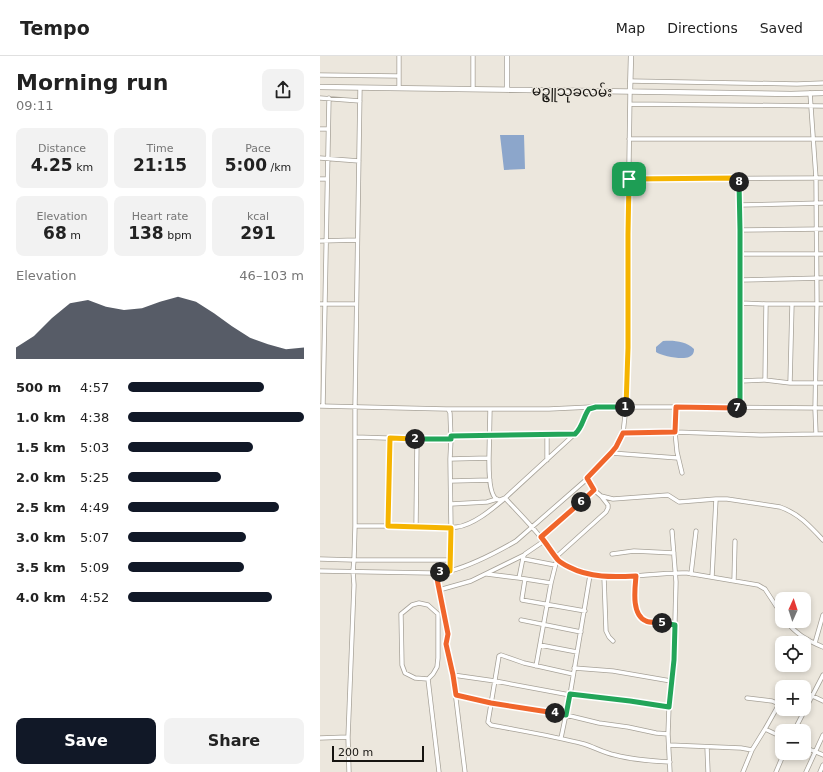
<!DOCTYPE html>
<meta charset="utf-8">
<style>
:root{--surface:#fff;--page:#f2f2f2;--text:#222;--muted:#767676;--line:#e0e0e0;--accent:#111827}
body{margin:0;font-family:"DejaVu Sans","Noto Sans Myanmar",sans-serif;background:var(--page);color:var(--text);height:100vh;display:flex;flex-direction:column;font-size:15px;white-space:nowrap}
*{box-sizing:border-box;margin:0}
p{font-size:13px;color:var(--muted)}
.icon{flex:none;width:22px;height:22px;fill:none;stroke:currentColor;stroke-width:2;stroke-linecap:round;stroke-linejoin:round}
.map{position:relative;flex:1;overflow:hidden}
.panel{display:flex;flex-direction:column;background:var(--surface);width:320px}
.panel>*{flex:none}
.needle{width:26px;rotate:3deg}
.fabs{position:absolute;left:455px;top:536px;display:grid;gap:8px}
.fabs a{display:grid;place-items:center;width:36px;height:36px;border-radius:8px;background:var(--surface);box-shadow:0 2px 6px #0003;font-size:20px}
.scale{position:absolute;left:12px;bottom:10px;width:92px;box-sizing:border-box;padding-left:4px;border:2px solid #161410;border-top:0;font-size:11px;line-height:14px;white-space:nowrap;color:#161410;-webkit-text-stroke:3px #ece7dd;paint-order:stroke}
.pin{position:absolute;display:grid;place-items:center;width:34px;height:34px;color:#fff;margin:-17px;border-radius:8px;box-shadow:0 2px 6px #0006}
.km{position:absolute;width:20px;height:20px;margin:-10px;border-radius:50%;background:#222;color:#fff;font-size:11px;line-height:20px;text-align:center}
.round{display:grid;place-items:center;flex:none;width:42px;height:42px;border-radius:8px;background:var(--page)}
.head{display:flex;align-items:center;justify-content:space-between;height:68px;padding:0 16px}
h1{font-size:22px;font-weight:800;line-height:30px}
.metrics{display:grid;grid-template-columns:repeat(3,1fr);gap:6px;height:68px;padding:4px 16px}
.metrics div{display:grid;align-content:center;border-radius:8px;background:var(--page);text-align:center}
.metrics b{font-size:17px;font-weight:800}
.metrics small{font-size:11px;font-weight:400}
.metrics p{font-size:11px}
.chart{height:112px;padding:8px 16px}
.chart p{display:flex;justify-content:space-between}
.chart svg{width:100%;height:72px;margin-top:4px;fill:var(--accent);opacity:.7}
.button{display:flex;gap:8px;margin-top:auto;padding:8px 16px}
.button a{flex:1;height:46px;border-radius:8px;background:var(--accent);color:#fff;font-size:16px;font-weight:800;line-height:46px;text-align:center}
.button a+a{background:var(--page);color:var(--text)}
ul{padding:0 16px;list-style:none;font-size:13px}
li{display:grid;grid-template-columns:64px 48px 1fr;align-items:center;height:30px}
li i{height:10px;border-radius:5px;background:var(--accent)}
header{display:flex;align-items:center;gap:24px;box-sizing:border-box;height:56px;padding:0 20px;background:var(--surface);border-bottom:1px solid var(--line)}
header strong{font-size:19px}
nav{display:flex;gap:22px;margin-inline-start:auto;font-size:14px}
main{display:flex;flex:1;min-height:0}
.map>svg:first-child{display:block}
</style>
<header>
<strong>Tempo</strong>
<nav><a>Map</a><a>Directions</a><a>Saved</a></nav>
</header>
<main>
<section class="panel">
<div class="head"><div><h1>Morning run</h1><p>09:11</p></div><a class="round"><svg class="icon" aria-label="share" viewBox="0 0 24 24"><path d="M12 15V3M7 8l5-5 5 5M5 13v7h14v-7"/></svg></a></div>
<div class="metrics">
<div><p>Distance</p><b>4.25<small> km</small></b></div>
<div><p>Time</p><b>21:15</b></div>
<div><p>Pace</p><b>5:00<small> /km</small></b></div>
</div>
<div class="metrics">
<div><p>Elevation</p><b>68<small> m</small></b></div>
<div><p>Heart rate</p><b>138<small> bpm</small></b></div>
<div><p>kcal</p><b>291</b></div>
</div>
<div class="chart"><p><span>Elevation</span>46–103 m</p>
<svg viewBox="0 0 160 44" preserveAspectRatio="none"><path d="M0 44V37L10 30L20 19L30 10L40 8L50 12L60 14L70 13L80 9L90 6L100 9L110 16L120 24L130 31L140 35L150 38L160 37V44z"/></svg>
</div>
<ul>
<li><b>500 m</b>4:57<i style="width:77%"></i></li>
<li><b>1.0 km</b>4:38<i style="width:100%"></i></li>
<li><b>1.5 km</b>5:03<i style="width:71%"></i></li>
<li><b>2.0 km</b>5:25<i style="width:53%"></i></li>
<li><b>2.5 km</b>4:49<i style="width:86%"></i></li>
<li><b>3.0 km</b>5:07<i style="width:67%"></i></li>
<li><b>3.5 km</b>5:09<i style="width:66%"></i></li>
<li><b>4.0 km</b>4:52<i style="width:82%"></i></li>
</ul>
<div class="button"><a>Save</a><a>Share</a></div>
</section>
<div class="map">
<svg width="503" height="716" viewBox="0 0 503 716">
<rect width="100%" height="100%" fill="#ece7dd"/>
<path fill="#8ca6cb" d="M180 79H204L205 113 184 114Z
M343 285C353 284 366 285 374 293 374 297 373 299 369 301 362 304 342 300 336 296V291Z"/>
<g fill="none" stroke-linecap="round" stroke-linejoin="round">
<defs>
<path id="street" d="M0 19 79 20
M310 25 477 28 503 27
M79 32V0
M153 33V0
M490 37 496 122 497 248 495 353 496 378
M0 42 40 45
M310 48 503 50
M0 73H8
M309 83H503
M0 102 39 105
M419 122 420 174V352
M0 123H7
M309 123 503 122
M419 149 503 147
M420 174 503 173
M0 185 37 184
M420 198H503
M420 224 503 222
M420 247 446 248H503
M0 248H36
M445 324 446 248
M420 325 445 324 470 327H503
M470 327 472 248
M0 350 126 353H128L130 357 131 383
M3 350 9 42
M356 351 355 376 440 379 496 378H503
M127 353H229L271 351
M303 377 355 376 357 396 362 417
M131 380 255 378
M97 383H131L130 403 169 402C169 410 168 443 179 444 181 444 184 442 185 442
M291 397 358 402
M169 402 170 353
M227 404V378
M267 423 274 434 281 440 293 443 348 439 359 446 396 443H407L460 451C478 457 490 470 503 484
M131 425 170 424
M131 448 167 446 177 443
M35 470H96L97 383 35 381
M68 470 71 382
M96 470C109 471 124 473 137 471 153 469 171 454 183 444
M221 481 274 434
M224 485 205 498 203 501 204 503 235 509
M292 498 314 495 354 497
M236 501 286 456 288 452V449L281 440
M0 503 34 504H130
M0 515 111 517C118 517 124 517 130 515 152 509 177 496 196 485L267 423 291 397 296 391 303 377 306 351 308 292V178L310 36
M130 515 131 472 130 403
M116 517 118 528 128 578 127 588 133 619 175 625 250 639 310 645 349 651 354 604 356 526 352 475
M167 518 199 522 231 527
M371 518 376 475
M316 520C315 532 311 557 324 564 330 567 348 568 355 569
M284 521 286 575 289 581 293 585
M392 521 396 443
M199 522 203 502
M205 523 202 542V544L265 555
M414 525 415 485
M119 534 151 525 204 499
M99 547 108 549 118 558V602L117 611 113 618 108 623 95 622 85 617 82 609 81 558 92 549Z
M462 559 445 533 438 529 367 517C340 516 312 522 285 521 271 520 246 514 237 503 230 495 225 486 218 478 208 466 196 454 185 442L258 375C263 368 264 356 272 351H356L503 352
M201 564 261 576
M466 565C475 577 490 586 503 591
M495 587 503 559
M220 589 257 596
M216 610 231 527 237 503
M254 612 293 615 351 625
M253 618 204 607 181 599 179 600 168 666 171 669C202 675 233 680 264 688 274 691 284 697 295 699 313 704 331 705 350 706
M133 619 145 716
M108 623 119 716
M471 631H473
M484 636 503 645
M136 639 171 647 246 659 279 667 308 671 336 677 348 678
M427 642 452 645 459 648
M349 651 348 678 350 716
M445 673 462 643
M474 675 503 619
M0 682 28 681
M241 682 250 639 270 519
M349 689 421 692 432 694
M387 691 388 716
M484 691 503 699
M29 716 28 681 34 529 33 515 34 504 35 470V350L40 32
M423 716 432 694 445 673 462 681
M456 716 464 697
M486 716 503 679
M500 716 503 709"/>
<path id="secondary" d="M0 31 471 38 503 37
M187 34V0
M310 36 311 0"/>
</defs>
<use href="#street" stroke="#a7a298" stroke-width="5"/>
<use href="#secondary" stroke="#a7a298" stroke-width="6"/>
<use href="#street" stroke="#fff" stroke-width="3.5"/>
<use href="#secondary" stroke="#fff" stroke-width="4.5"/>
</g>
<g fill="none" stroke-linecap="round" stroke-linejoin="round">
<defs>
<path id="split-1" d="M305 351H306L308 292V178L309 123"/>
<path id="split-2" d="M95 383H131V380L255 378C263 371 263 361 269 353L276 351H305"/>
<path id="split-3" d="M95 383 70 382 68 470 131 472 130 515 120 516"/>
<path id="split-4" d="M120 516 116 517 118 528 128 578 126 588 133 619 136 639 171 647 235 657"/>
<path id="split-5" d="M235 657 246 659 250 638 310 645 349 651 354 604 355 569 342 567"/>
<path id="split-6" d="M261 446 221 481C227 488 232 497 238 504 241 507 245 509 249 511 270 522 293 521 316 520 315 532 311 559 326 565 330 567 337 566 342 567"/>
<path id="split-7" d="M261 446 274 434 267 422 291 397 296 391 303 377 355 376 356 351 417 352"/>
<path id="split-8" d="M417 352H420V174L419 126"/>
<path id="split-9" d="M309 123 418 122 419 126"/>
</defs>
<use href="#split-1" stroke="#fff" stroke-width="8"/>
<use href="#split-2" stroke="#fff" stroke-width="8"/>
<use href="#split-3" stroke="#fff" stroke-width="8"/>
<use href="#split-4" stroke="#fff" stroke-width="8"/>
<use href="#split-5" stroke="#fff" stroke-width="8"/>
<use href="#split-6" stroke="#fff" stroke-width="8"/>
<use href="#split-7" stroke="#fff" stroke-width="8"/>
<use href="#split-8" stroke="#fff" stroke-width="8"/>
<use href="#split-9" stroke="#fff" stroke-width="8"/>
<use href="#split-1" stroke="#f5b400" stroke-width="5"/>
<use href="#split-2" stroke="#22a559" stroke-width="5"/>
<use href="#split-3" stroke="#f5b400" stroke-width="5"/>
<use href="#split-4" stroke="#f0652b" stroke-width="5"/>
<use href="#split-5" stroke="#22a559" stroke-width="5"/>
<use href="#split-6" stroke="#f0652b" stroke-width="5"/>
<use href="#split-7" stroke="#f0652b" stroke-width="5"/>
<use href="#split-8" stroke="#22a559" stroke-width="5"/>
<use href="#split-9" stroke="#f5b400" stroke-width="5"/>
</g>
<g text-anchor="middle" stroke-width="3" stroke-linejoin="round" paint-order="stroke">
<g font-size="14" fill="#161410" stroke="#ece7dd">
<text transform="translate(252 35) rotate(1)" y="5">မဥ္ဇူသုခလမ်း</text>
</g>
</g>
</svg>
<div class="fabs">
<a><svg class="needle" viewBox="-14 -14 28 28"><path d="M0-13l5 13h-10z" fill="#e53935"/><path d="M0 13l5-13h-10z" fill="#767676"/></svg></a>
<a><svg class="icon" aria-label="locate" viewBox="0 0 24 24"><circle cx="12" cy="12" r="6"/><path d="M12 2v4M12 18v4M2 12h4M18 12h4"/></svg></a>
<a>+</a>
<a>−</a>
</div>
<div class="scale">200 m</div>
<div class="pin" style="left:309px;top:123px;background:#1e9e55"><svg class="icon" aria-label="arrive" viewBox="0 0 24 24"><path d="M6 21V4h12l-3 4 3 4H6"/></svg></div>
<b class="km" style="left:305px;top:351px">1</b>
<b class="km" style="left:95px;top:383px">2</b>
<b class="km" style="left:120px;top:516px">3</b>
<b class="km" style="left:235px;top:657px">4</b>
<b class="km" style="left:342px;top:567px">5</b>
<b class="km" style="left:261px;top:446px">6</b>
<b class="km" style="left:417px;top:352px">7</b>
<b class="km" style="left:419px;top:126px">8</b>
</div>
</main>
